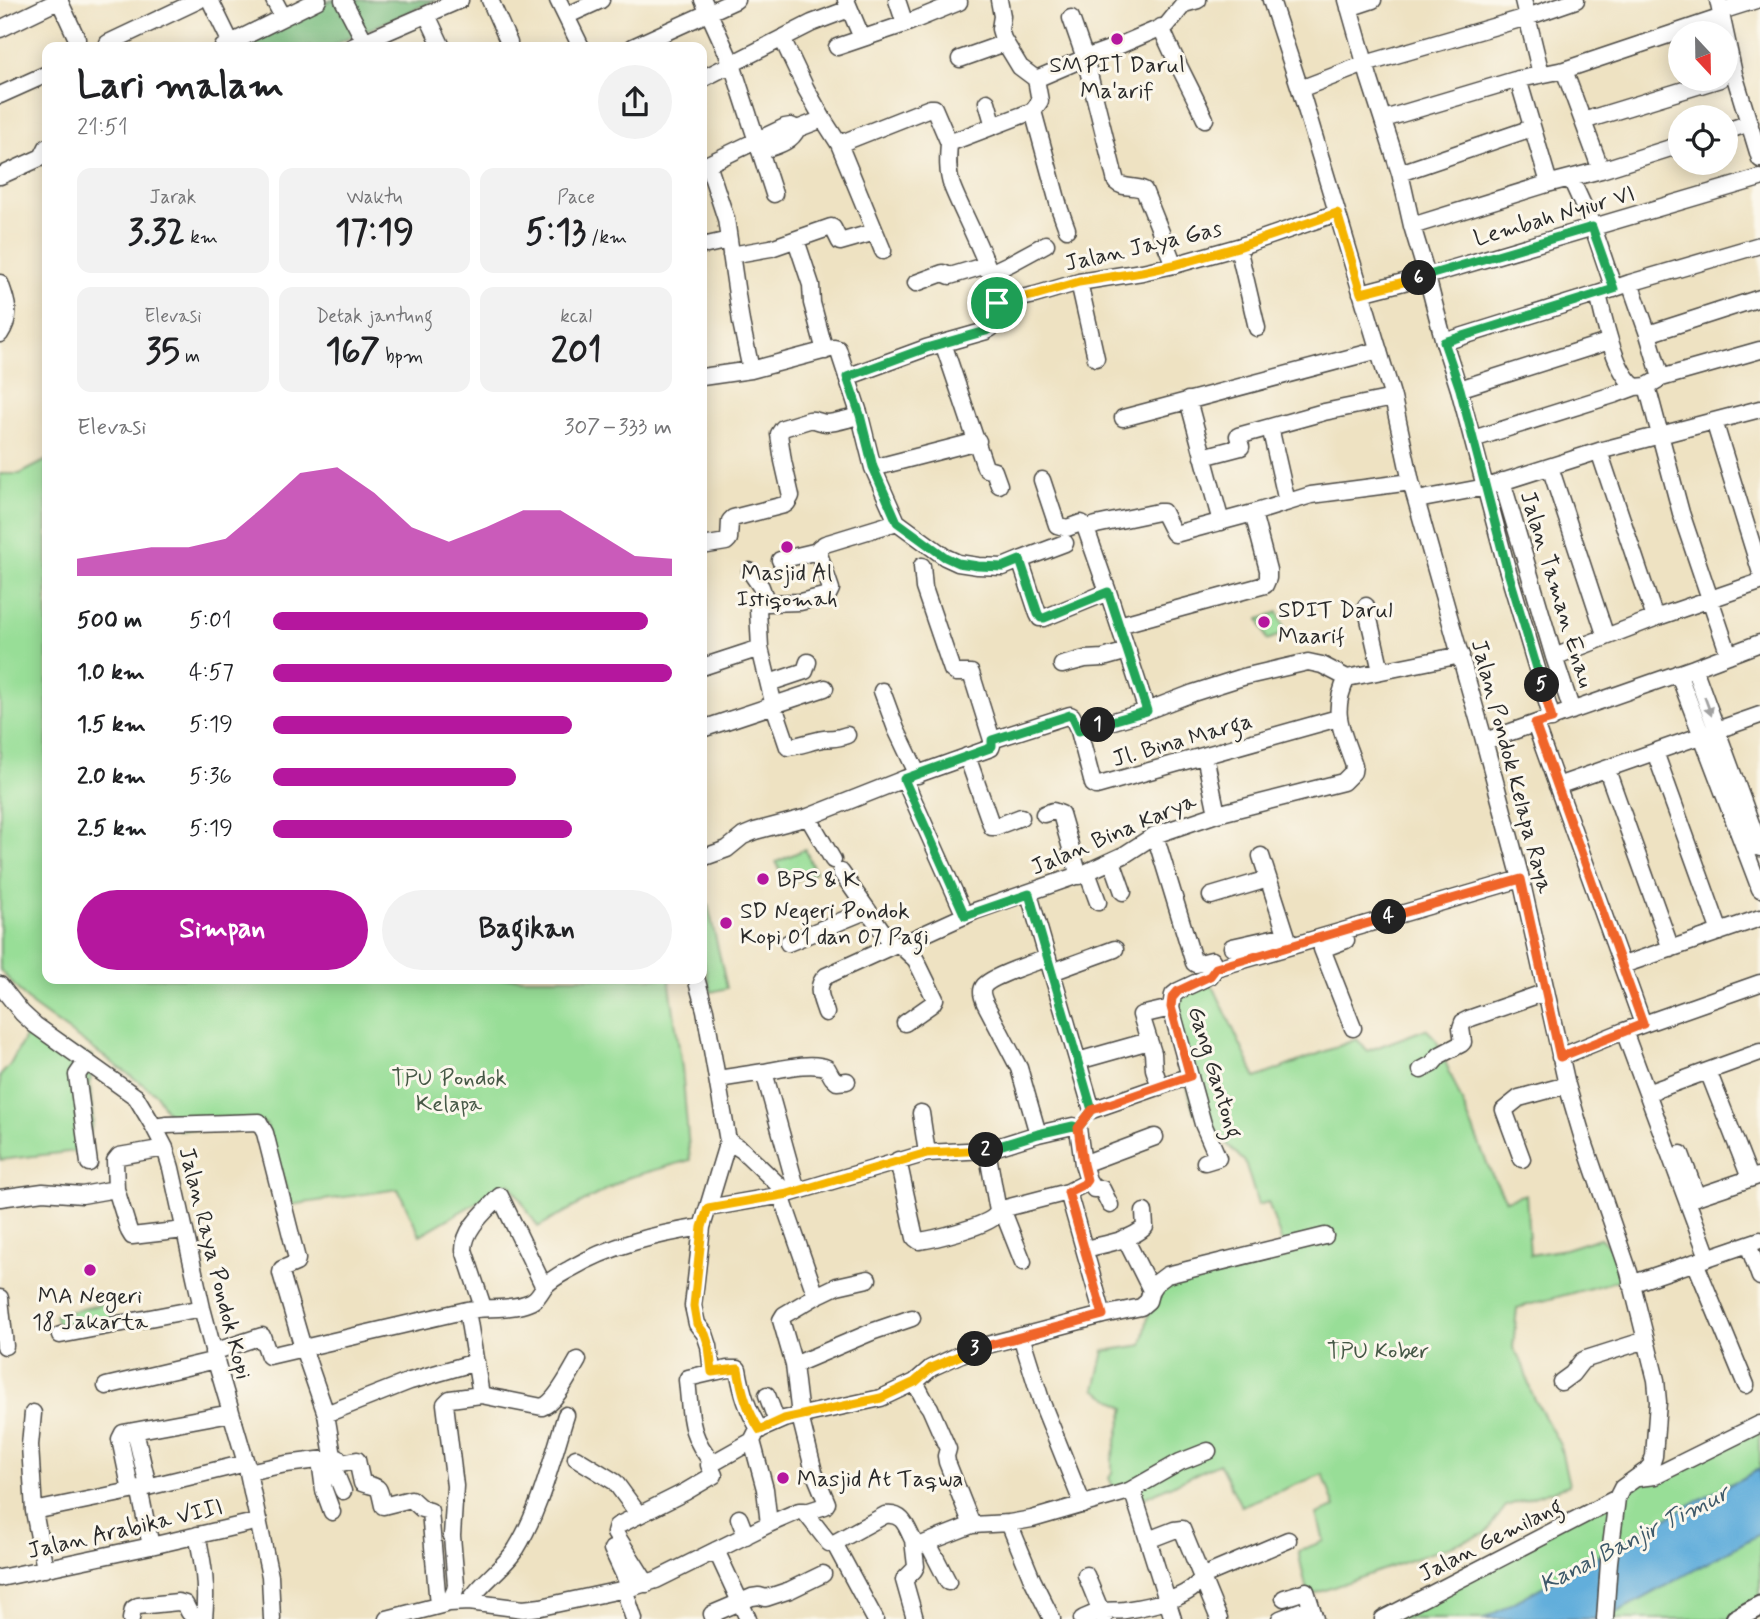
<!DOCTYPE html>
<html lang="id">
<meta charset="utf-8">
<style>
:root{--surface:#fff;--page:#f2f2f2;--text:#202124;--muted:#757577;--accent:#b5179e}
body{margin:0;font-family:Mynerve,sans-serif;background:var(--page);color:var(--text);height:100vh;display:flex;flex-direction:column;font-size:26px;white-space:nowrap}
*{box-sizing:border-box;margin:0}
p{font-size:23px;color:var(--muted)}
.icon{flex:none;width:38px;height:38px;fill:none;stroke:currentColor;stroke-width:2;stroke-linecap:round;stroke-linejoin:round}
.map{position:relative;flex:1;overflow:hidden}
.drawer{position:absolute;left:42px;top:42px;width:665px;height:942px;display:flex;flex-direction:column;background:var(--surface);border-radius:14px;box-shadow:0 4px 18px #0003}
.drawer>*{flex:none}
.needle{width:46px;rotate:158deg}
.buttons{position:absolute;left:1668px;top:21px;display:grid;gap:14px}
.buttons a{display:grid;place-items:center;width:70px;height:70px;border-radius:50%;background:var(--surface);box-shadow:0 4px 18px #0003;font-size:35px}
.pin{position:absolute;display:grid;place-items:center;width:60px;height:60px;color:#fff;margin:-30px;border:4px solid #fff;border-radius:50%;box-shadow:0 2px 7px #0007}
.km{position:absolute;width:35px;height:35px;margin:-18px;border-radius:50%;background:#222;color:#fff;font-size:19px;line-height:35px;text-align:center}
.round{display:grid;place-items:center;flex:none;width:74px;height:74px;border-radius:37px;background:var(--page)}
.overview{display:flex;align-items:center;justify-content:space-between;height:119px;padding:0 35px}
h1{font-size:38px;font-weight:800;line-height:52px}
.figures{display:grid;grid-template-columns:repeat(3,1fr);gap:10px;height:119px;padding:7px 35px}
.figures div{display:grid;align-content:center;border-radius:14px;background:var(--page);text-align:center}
.figures b{font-size:35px;font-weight:800}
.figures small{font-size:19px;font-weight:400}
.figures p{font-size:19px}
.chart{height:196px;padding:14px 35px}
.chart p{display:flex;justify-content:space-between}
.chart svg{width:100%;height:126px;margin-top:7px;fill:var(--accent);opacity:.7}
.cta{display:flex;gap:14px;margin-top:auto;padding:14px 35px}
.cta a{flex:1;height:80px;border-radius:42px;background:var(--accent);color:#fff;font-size:28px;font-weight:800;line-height:80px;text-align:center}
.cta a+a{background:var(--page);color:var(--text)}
ul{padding:0 35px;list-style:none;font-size:23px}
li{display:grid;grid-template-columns:112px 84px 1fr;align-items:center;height:52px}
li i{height:18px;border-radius:9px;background:var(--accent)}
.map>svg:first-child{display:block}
</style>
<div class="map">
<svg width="1760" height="1619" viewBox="0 0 1760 1619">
<rect width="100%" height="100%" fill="#fbf7ec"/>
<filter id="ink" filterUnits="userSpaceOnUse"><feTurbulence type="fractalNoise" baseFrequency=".0143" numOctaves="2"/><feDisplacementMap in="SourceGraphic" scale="14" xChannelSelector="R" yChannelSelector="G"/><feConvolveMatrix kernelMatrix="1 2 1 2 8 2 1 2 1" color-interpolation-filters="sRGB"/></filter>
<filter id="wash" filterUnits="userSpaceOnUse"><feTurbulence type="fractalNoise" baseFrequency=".00686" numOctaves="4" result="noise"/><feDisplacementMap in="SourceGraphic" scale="28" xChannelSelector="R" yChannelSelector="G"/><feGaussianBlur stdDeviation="1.57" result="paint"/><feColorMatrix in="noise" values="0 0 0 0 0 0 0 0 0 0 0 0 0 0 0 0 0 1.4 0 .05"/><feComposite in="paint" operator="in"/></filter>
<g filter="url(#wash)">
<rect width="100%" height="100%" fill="#eee2c2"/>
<path fill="#98de97" stroke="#628461" stroke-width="2" d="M47 460V978H669L682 1068 690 1160 627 1178 538 1227 510 1183 420 1235 398 1189 291 1205 266 1124 178 1130 156 1094 32 1005 0 970V474H20Z
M1278 612 1286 633 1267 640 1259 619Z
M805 849 815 872 786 885 776 862Z
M708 905 727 988 711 992 702 954V907Z
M1210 982 1215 990 1256 1078 1357 1039 1367 1051 1426 1029 1436 1039 1492 1175 1506 1200 1526 1194 1530 1255 1565 1249 1600 1238 1615 1252 1620 1280 1517 1308 1513 1348 1523 1365 1531 1392 1560 1445 1569 1485 1506 1506 1485 1534 1308 1596 1298 1551 1324 1541 1317 1514 1335 1507 1323 1474 1241 1506 1219 1463 1142 1499 1115 1491 1109 1478 1112 1472V1459L1125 1408 1095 1389 1104 1351 1142 1345 1154 1289 1197 1270 1285 1252 1268 1202 1258 1205 1245 1162 1194 1112 1169 1018 1163 1000 1186 993Z
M27 1033 93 1056 90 1086 93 1121 85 1150 0 1160V1076L10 1065Z
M108 1303 112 1319 59 1330 55 1315Z
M1760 1424V1606L1736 1619H1383L1622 1488Z"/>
<path fill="#7abd80" stroke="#527456" stroke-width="2" d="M331 0H436L329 47H237Z"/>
<path fill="#62aedb" stroke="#466c83" stroke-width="2" d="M1760 1469V1534L1605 1619H1484L1699 1500Z"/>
</g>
<g filter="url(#ink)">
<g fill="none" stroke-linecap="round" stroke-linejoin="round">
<defs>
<path id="minor" d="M59 0 77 39
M210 0 231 43
M274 0 283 17
M343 0 365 42
M490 0 509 43
M558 0 581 47
M703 0 732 64 774 194
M846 0 862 38
M897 0 905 24
M999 0 1002 16 1000 29 1003 39 1020 67 1036 79
M1271 0 1300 89 1393 398 1411 482 1481 729 1521 879 1567 1085 1583 1139 1629 1272 1656 1380 1658 1402 1654 1456 1651 1465 1647 1470 1622 1488 1617 1498 1609 1562 1605 1619
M1347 0 1369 77 1400 173 1412 226 1425 269 1444 342 1459 389 1506 565 1552 719
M1523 0 1541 74
M1718 0 1734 74 1760 159
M1349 8 1373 0
M1721 11 1756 0
M427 15 442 47
M566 16 601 0
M1071 18 1085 58 1116 182C1123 189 1135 185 1144 190L1174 265
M1161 27C1174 59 1191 88 1205 119
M0 29 60 0
M108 43 199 0
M223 47 318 0
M352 47 460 0
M633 47 736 0
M837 47 905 24 959 2
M960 59 1005 43
M1564 70 1601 170
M702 79 812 23 849 9
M1036 79 1085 58 1118 46 1167 25 1184 4 1198 0
M1518 79 1549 183
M1300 89 1365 64 1527 17 1576 0
M0 95 47 74
M987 102 994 126
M1033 111 1060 210 1067 229
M823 119 839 144 930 108H934L949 143
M1384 119 1515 80 1564 70 1722 17
M1583 121 1720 79
M1726 131 1750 123
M839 144 883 251
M761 151C775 146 791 143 797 129L823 119 806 89 782 38
M1400 173 1532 128
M0 176 42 157 47 147
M1571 179 1593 227 1614 289
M1412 226 1547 184 1601 170 1680 145
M796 240 811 285 812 303 825 351
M702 244 707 245 729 240
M1238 247 1257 328
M731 255 771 248 831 227 833 228 840 242 875 232
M990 273 1011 263 1046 244
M1079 282 1096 358
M0 283C7 302 12 316 0 334
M916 283 943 273 950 276 987 265
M1630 283 1648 334 1661 378 1647 386 1635 387C1614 371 1604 319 1598 294Z
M1630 283 1760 245
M1361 293 1427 276 1760 178
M997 303 1035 295 1079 282 1142 272 1174 265 1238 247 1337 213
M1648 334 1760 298
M1444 342 1598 294
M943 343 985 467 987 469 994 471 999 485
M751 370 741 322 726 219 708 164 785 127 791 126 797 129
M702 377 751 370 834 348 838 349 860 416 873 468 897 522 945 557 958 563 978 566 1003 567 1020 560 1038 614 1040 618H1044L1108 592 1086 529
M847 377 926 348 986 331C991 328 995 326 997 320 1007 292 963 216 952 186 947 173 948 157 949 143L1033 111 1040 101 1036 79
M1661 378 1760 350
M1647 386 1681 513 1729 655
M1459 389 1610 341
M1188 400 1221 522
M1123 418 1379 350
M1714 421 1760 570
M1270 427 1287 502
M1473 439 1616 394 1635 387
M1599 451 1655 618
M1203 457 1241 447 1238 436 1324 412 1393 398
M1550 467 1606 637
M873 468 978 441
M1042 480 1057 525 1067 528 1081 523 1083 524 1086 529
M1502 481 1554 657 1572 711
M1417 500 1486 487 1599 451 1760 409
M1086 529 1096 525 1158 512H1163L1173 532 1175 534 1253 513 1311 495 1411 482
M702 546 726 542 729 539 730 521 733 518 784 505 787 503 791 496 783 461 779 434 783 428 809 420C815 419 819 422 826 423 837 423 849 418 860 416
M780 560 818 551
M1020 560 1065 543
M750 571 761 587 767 603
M1108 592 1147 711
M1366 606 1381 671
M1119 625 1265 585 1268 578V570L1253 513
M1554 657 1655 618 1760 582
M1062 665 1085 659 1103 658 1128 651
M702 667 760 648
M1694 668 1760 848
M1678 673 1760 889
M769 683 805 671 808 662
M882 691 896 729 918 775
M1535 724 1643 1024
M702 729 825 688
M1079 731 1141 713 1193 693 1243 677 1308 662 1322 665 1347 678
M847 735C834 740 834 737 823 739 811 741 800 746 788 747L774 706 760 648 758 609 762 604 767 603 800 602 828 595 831 589 818 551 819 548 825 544 897 522
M992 740 1070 715 1072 716 1079 731 1093 784 1096 786 1338 718
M1485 741 1694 668 1760 643
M1655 752 1720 932
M967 756 992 827H995L1021 817
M1205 756 1217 814
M1607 770 1671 949
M904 779 965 916
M1557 786 1760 715
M1044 814 1053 811 1061 814 1079 876
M808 817 904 779 991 748 992 745V740L971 673H956L952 670 924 588 922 566
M1155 835 1194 963 1196 964 1212 960 1216 968
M1261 856 1290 946
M702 858 727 849 743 836 755 831 808 817 833 860
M1112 861 1123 892
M841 872 890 942 894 945H900L975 911 1087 872 1124 855 1155 835 1217 814 1343 782 1353 772 1354 765C1342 730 1330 713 1347 678L1461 655
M1087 872 1098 902
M1029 894 1092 1110
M1211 896 1268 879
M1346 940 1322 949 1353 1028
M788 943 868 910
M900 945 916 960 935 999 932 1004 905 1023
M1232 947 1286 935
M1623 965 1760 918
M1216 968 1521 879
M1052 972 1115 949
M696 978 705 1010 728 1141 702 1227 693 1306 697 1324 705 1334 709 1346 712 1372
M0 985 22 1013 35 1025 136 1097 154 1127 165 1148 171 1168 202 1308 218 1368 246 1463 253 1496 270 1576 272 1619
M826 1013C822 1000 814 987 826 976L894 945
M1624 1031 1708 1257
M1560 1057 1624 1031 1760 983
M1078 1061 1149 1041
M86 1062 77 1075 89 1163
M1421 1070 1432 1064 1440 1055 1461 1044 1463 1042 1461 1028 1463 1022 1471 1018 1546 992
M1708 1071 1750 1178
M764 1072C781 1069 812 1061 827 1068L832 1077 837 1082 847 1081
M718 1079 764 1072 797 1191
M1160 1087 1154 1069 1153 1053 1141 1015 1171 1008
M1647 1093 1760 1052
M1092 1110 1190 1076
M921 1113 927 1153
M154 1127 167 1125 259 1122 265 1133 297 1259 296 1263 282 1269 281 1273 303 1348 326 1414
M1078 1128 1083 1164 1088 1180 1084 1184 1068 1192 1103 1315
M1038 1134 1019 1068 985 1003C983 998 980 991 984 986 990 977 1035 962 1048 958
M728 1141 742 1150 788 1194 927 1153 987 1150 1038 1134 1073 1126 1078 1128
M165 1148 119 1156 115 1161 116 1189 129 1231 132 1236 184 1230
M987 1150 998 1211
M1681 1154 1697 1197
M1522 1159 1504 1110 1519 1098 1567 1085
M898 1160 915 1238 919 1241C935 1239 982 1227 994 1217 997 1214 999 1211 1002 1209L1068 1192
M1205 1162 1218 1158 1203 1124 1171 1008 1173 995 1178 991 1210 976 1216 968
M1083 1164 1155 1137
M1088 1180 1094 1189H1102L1110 1205
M788 1194 783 1195 784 1204 816 1296
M0 1198 43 1192 82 1195 116 1189
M1690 1199 1758 1176
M708 1208 783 1195
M1002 1209 1023 1262
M1125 1238 1151 1290
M1748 1244 1760 1277
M1085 1249C1104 1244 1130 1241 1145 1227L1144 1212
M1695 1262 1746 1385
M1631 1284 1760 1240
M0 1298 5 1346
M483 1307 464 1250C464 1228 486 1211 500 1196L544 1287
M60 1335 202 1308
M1021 1336 1042 1403 1083 1505
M213 1352 262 1336 269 1356 467 1310C485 1307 509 1310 525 1304 536 1301 538 1296 544 1287 551 1279 561 1274 570 1269 611 1245 657 1234 702 1227
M794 1365 874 1331 912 1318
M915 1382 925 1401 930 1408 948 1449 946 1456 947 1462 972 1525
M1561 1382 1572 1374 1582 1361 1586 1359 1646 1340
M106 1386 216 1360
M481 1395 542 1407C556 1403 570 1373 578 1360
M767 1395 777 1422
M33 1413 30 1445 34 1511 45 1569
M135 1431 148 1486
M576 1458 615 1482 639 1515
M320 1460 324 1490 332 1512
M713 1463C688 1435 691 1415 687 1380L688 1378 727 1369H738C742 1392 747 1410 760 1430
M713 1463 752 1441
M248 1472 286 1464 334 1458H338L341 1463 357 1460 362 1483C381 1489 378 1484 383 1506L411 1499 422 1509 430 1511 438 1605
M1638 1478 1655 1476 1760 1424
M139 1488 151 1546
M131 1491 120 1439 123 1433 231 1413
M343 1491 336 1474 326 1414 410 1381 476 1362
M1129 1491 1180 1462 1208 1451
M34 1511 131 1491 246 1463
M806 1512 825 1506 827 1503 814 1472 800 1416 794 1365 781 1320 784 1315 816 1296 837 1286 868 1279
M739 1518 746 1536
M1009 1523 1032 1579 1052 1619
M769 1524 799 1511H804L829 1543H834
M197 1535C204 1566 207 1587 204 1619
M913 1540 916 1566 914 1570 904 1580 915 1619
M1148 1540 1174 1530 1182 1529 1219 1619
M834 1543 885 1515C904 1512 907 1529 914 1542L921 1545 972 1525 1009 1523 1032 1519 1129 1491 1134 1494 1135 1499 1173 1619
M834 1543 875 1619
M928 1543 948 1582
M612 1549 630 1588
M716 1550 748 1619
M1086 1575 1104 1619
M0 1578 151 1546 259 1521
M647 1584 615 1533 617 1526 685 1492 714 1475 709 1465 713 1463
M624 1589 634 1619
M1284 1598 1306 1591 1315 1619
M469 1602C481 1582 503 1569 516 1549 540 1510 552 1459 566 1415
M449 1603 455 1590 456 1585 452 1536 455 1486 445 1404 450 1399 481 1395 467 1310
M131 1619 133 1609 138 1606 178 1602 185 1604 189 1612 196 1619
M387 1619 449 1603 469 1602 523 1609 541 1607 630 1588 656 1580 769 1524 765 1489 752 1441 756 1433 761 1429 784 1419 881 1398 915 1382 931 1368 961 1354 987 1345 1103 1315 1141 1307 1148 1301 1151 1290 1155 1284 1167 1275 1325 1236
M714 1619 712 1614 752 1597 759 1596 766 1598 790 1590 823 1574
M1082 1619C1089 1616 1096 1612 1103 1611 1110 1610 1118 1611 1125 1610 1150 1606 1191 1599 1203 1576L1288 1540
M1280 1619 1311 1607
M1383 1619 1617 1498"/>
<path id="major" d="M1736 1619 1760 1606"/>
</defs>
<use href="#minor" stroke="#484642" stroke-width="19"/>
<use href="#major" stroke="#484642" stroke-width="23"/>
<use href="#minor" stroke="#fff" stroke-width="16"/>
<use href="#major" stroke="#fff" stroke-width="19"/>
</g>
<defs><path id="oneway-solid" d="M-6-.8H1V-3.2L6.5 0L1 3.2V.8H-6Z" transform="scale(1.75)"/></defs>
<use fill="#a0a0a0" href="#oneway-solid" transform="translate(1708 706) rotate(70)"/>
</g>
<g fill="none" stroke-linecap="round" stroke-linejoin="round" filter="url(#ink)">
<defs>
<path id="split-1" d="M997 303C998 317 998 324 986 331L926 348 847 377 860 415 873 467 897 522 945 557 958 563 978 566 1003 567 1020 560 1038 614 1041 618H1044L1108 592 1147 711 1098 725"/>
<path id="split-2" d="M986 1150 1038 1134 1073 1126 1078 1128 1092 1110 1029 894 965 916 904 779 990 748 992 746V740L1070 715 1072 716 1079 731 1098 725"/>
<path id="split-3" d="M975 1349 931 1368 915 1382 881 1398 784 1419 760 1430C747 1410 742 1392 738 1369L712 1372 709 1346 705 1334 697 1324 694 1306 702 1227 708 1208 788 1194 927 1153 986 1150"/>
<path id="split-4" d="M975 1349 1103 1315 1068 1192 1084 1184 1087 1180 1083 1164 1078 1128 1092 1110 1190 1076 1171 1007 1172 998 1178 991 1210 976 1216 968 1389 917"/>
<path id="split-5" d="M1389 917 1521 879 1560 1057 1643 1024 1535 724 1552 719 1542 685"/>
<path id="split-6" d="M1419 278 1592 227 1614 289 1444 342 1460 389 1506 565 1542 685"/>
<path id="split-7" d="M997 303 1035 295 1079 282 1142 272 1174 265 1238 247 1337 213 1361 293 1419 278"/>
</defs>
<use href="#split-1" stroke="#fff" stroke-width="14"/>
<use href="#split-2" stroke="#fff" stroke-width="14"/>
<use href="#split-3" stroke="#fff" stroke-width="14"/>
<use href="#split-4" stroke="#fff" stroke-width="14"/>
<use href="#split-5" stroke="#fff" stroke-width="14"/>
<use href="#split-6" stroke="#fff" stroke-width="14"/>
<use href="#split-7" stroke="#fff" stroke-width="14"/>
<use href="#split-1" stroke="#22a559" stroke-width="9"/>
<use href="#split-2" stroke="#22a559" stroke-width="9"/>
<use href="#split-3" stroke="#f5b400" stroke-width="9"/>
<use href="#split-4" stroke="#f0652b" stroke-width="9"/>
<use href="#split-5" stroke="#f0652b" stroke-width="9"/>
<use href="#split-6" stroke="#22a559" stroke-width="9"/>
<use href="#split-7" stroke="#f5b400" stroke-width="9"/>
</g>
<g fill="#b5179e" stroke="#fbf7ec" stroke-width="2.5">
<circle cx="1117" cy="39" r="7"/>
<circle cx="787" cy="547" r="7"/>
<circle cx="1264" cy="622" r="7"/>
<circle cx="763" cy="879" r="7"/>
<circle cx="726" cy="923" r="7"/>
<circle cx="90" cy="1270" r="7"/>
<circle cx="783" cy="1478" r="7"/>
</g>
<g text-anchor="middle" stroke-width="6" stroke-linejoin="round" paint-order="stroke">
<g font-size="23" fill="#2b2b2b" stroke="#fbf7ec" text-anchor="start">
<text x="1117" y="72" text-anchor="middle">SMPIT Darul<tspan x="1117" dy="26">Ma'arif</tspan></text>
<text x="787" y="580" text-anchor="middle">Masjid Al<tspan x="787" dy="26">Istiqomah</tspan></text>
<text x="1278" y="617">SDIT Darul<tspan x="1278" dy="26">Maarif</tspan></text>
<text x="777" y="887">BPS &amp; K</text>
<text x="740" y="918">SD Negeri Pondok<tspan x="740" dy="26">Kopi 01 dan 07 Pagi</tspan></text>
<text x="90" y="1303" text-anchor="middle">MA Negeri<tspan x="90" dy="26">18 Jakarta</tspan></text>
<text x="797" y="1486">Masjid At Taqwa</text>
</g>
<g font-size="23" fill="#2b2b2b" stroke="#fbf7ec">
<text transform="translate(1554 215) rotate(-16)" y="8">Lembah Nyiur VI</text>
<text transform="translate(1143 245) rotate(-13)" y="8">Jalan Jaya Gas</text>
<text transform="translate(1558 589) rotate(73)" y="8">Jalan Taman Enau</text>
<text transform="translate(1182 739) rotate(-16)" y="8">Jl. Bina Marga</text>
<text transform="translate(1513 766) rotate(75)" y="8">Jalan Pondok Kelapa Raya</text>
<text transform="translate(1113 833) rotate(-23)" y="8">Jalan Bina Karya</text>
<text transform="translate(1216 1072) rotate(73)" y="8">Gang Gantong</text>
<text transform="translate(216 1263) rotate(76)" y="8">Jalan Raya Pondok Kopi</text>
<text transform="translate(125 1528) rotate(-13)" y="8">Jalan Arabika VIII</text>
<text transform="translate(1490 1539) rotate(-27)" y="8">Jalan Gemilang</text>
</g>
<g font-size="23" fill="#465846" stroke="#fbf7ec">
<text x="449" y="1085">TPU Pondok<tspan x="449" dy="26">Kelapa</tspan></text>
<text x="1378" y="1358">TPU Kober</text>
</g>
<g font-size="24" font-style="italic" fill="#3e5969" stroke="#fbf7ec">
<text transform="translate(1634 1538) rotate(-27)" y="8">Kanal Banjir Timur</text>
</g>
</g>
</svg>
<div class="buttons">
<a><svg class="needle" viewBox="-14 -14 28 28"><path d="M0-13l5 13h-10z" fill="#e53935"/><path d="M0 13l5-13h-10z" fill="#757577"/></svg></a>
<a><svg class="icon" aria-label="locate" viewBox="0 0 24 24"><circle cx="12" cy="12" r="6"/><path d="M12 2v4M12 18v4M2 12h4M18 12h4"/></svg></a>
</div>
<div class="pin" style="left:997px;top:303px;background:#1e9e55"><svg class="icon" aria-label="arrive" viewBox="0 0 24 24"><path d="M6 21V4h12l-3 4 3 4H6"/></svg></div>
<b class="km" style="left:1098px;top:725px">1</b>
<b class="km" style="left:986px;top:1150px">2</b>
<b class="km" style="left:975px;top:1349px">3</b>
<b class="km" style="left:1389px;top:917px">4</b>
<b class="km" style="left:1542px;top:685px">5</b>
<b class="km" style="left:1419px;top:278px">6</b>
<section class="drawer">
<div class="overview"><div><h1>Lari malam</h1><p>21:51</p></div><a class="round"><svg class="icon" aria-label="share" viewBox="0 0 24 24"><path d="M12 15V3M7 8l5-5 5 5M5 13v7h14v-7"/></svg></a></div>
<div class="figures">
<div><p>Jarak</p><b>3.32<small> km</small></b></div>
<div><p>Waktu</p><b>17:19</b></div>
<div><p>Pace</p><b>5:13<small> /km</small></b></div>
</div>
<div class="figures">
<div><p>Elevasi</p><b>35<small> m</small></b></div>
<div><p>Detak jantung</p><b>167<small> bpm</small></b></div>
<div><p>kcal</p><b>201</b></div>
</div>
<div class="chart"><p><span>Elevasi</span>307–333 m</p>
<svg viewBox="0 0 160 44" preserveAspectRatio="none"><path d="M0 44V38L10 36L20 34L30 34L40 31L50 20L60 8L70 6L80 15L90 27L100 32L110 27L120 21L130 21L140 29L150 37L160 38V44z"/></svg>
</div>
<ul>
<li><b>500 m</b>5:01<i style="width:94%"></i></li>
<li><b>1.0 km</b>4:57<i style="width:100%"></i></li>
<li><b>1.5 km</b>5:19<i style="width:75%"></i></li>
<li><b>2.0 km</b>5:36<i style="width:61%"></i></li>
<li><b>2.5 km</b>5:19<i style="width:75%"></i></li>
</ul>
<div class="cta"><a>Simpan</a><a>Bagikan</a></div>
</section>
</div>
